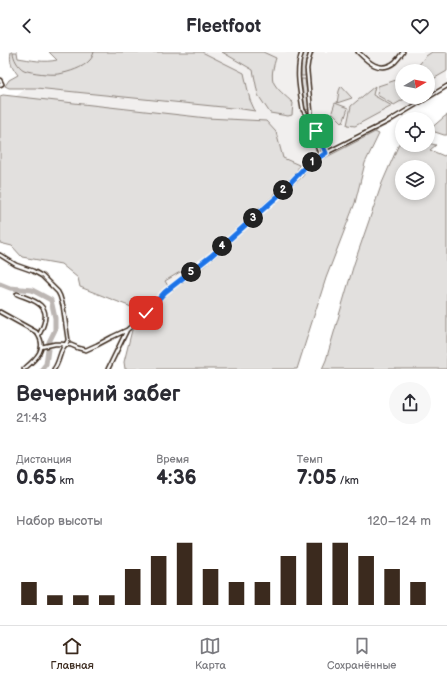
<!DOCTYPE html>
<html lang="ru">
<meta charset="utf-8">
<style>
:root{--surface:#fff;--page:#f7f7f7;--text:#2b2b33;--muted:#7c7c81;--line:#e1e1e2;--accent:#3b2a1e}
body{margin:0;font-family:"Balsamiq Sans",sans-serif;background:var(--page);color:var(--text);height:100vh;display:flex;flex-direction:column;font-size:15px;white-space:nowrap}
*{box-sizing:border-box;margin:0}
p{font-size:13px;color:var(--muted)}
.icon{flex:none;width:22px;height:22px;fill:none;stroke:currentColor;stroke-width:2;stroke-linecap:round;stroke-linejoin:round}
.map{position:relative;height:317px;overflow:hidden}
.side{display:flex;flex-direction:column;background:var(--surface);flex:1}
.side>*{flex:none}
.needle{width:26px;rotate:80deg}
.controls{position:absolute;left:395px;top:12px;display:grid;gap:8px}
.controls a{display:grid;place-items:center;width:40px;height:40px;border-radius:50%;background:var(--surface);box-shadow:0 2px 6px #0003;font-size:20px}
.pin{position:absolute;display:grid;place-items:center;width:34px;height:34px;color:#fff;margin:-17px;border-radius:8px;box-shadow:0 2px 6px #0006}
.km{position:absolute;width:20px;height:20px;margin:-10px;border-radius:50%;background:#222;color:#fff;font-size:11px;line-height:20px;text-align:center}
.round{display:grid;place-items:center;flex:none;width:42px;height:42px;border-radius:21px;background:var(--page)}
.head{display:flex;align-items:center;justify-content:space-between;height:68px;padding:0 16px}
h1{font-size:22px;font-weight:600;line-height:30px}
.figures{display:grid;grid-template-columns:repeat(3,1fr);gap:6px;height:68px;padding:4px 16px}
.figures div{display:grid;align-content:center}
.figures b{font-size:20px;font-weight:600}
.figures small{font-size:11px;font-weight:400}
.figures p{font-size:11px}
.chart{height:112px;padding:8px 16px}
.chart p{display:flex;justify-content:space-between}
.chart svg{width:100%;height:72px;margin-top:4px;stroke:var(--accent);stroke-width:6}
header{display:flex;justify-content:space-between;align-items:center;height:52px;padding:0 16px;background:var(--surface);font-size:18px;font-weight:600}
.tab-bar{display:flex;justify-content:space-around;align-items:center;height:56px;border-top:1px solid var(--line);background:var(--surface);font-size:11px;color:var(--muted)}
.tab-bar a{display:grid;justify-items:center;gap:2px}
.tab-bar .current{color:var(--accent)}
.map>svg:first-child{display:block}
</style>
<header><svg class="icon" aria-label="back" viewBox="0 0 24 24"><path d="M15 5l-7 7 7 7"/></svg>Fleetfoot<svg class="icon" aria-label="heart" viewBox="0 0 24 24"><path d="M12 20l-8-8c-3-5 5-10 8-4 3-6 11-1 8 4z"/></svg></header>
<div class="map">
<svg width="447" height="317" viewBox="0 0 447 317">
<rect width="100%" height="100%" fill="#fff"/>
<filter id="ink" filterUnits="userSpaceOnUse"><feTurbulence type="fractalNoise" baseFrequency=".025" numOctaves="2"/><feDisplacementMap in="SourceGraphic" scale="8" xChannelSelector="R" yChannelSelector="G"/><feConvolveMatrix kernelMatrix="1 2 1 2 8 2 1 2 1" color-interpolation-filters="sRGB"/></filter>
<g filter="url(#ink)">
<path fill="#f1efee" d="M72 0H447V30L428 41V19H402V45H422L388 65 317 101 304 110 167 236 141 263 0 170V57Z"/>
<path fill="#e2e0de" stroke="#8e857e" fill-rule="evenodd" d="M11 0H17L18 6C31 8 44 11 57 8L49 0H202L244 21 250 48 255 59 242 57 36 36H9L5 34 9 28 18 23C12 15 9 10 11 0Z
M222 0H263L276 6C274 13 271 21 273 29 276 37 287 45 293 51L292 63 288 64 270 61 258 43 253 18Z
M304 0H309L306 9 305 24H301V9Z
M432 0H447V19L428 30V19H414L426 4Z
M402 26V45H408L394 53 377 43 378 34Z
M301 27H305L309 55V56L307 58 305 56Z
M341 34 352 46 337 51 339 39Z
M375 34 373 43 392 54 355 74 347 73 351 54Z
M3 43 207 66 266 69 276 80 283 106 299 113 297 120 270 147 222 192 186 221 180 220 165 229 168 234 145 260 121 251 80 235 78 226 61 212 22 205 12 194 0 191V44Z
M335 51 348 56 343 71 332 60Z
M447 63V83H444L429 78 444 65Z
M375 80 379 82 365 111 355 151 326 226 297 317H125L124 310 132 278 152 262 168 240 196 221 222 199 280 143 302 125 311 113Z
M402 85V93H428V91L436 93 430 98 444 104 447 102V317H322L326 308 354 212 382 131ZM402 115H428V141H402Z"/>
<g fill="none" stroke-linecap="round" stroke-linejoin="round">
<path stroke="#887e77" stroke-width="1" d="M13 0C13 6 18 15 24 18 32 21 50 23 59 22 69 20 83 16 90 8 92 6 93 3 94 0"/>
<path stroke="#bcb6b3" stroke-width="5" d="M0 232 10 236 32 238 51 248 55 266V278L49 290 46 312 42 317"/>
<defs>
<path id="minor" d="M302 0C295 19 300 39 303 58L306 62 312 82 321 104
M311 0 308 10 307 17 311 61 316 79 326 101
M358 0C368 10 380 22 395 10 398 7 401 3 403 0
M0 28 2 32 0 33
M0 203 16 213 33 219 42 224 58 240 60 244 63 254 68 288C67 291 65 293 63 296 59 303 59 311 54 317
M17 242C31 248 50 251 44 271 43 275 41 279 39 283
M0 260 36 280C49 296 36 307 24 317
M41 295 55 292H61L71 293 78 296 86 298 97 293 112 285 127 278 146 261 165 240 211 204 277 144 306 114 324 102 389 69 447 34
M108 317 127 278"/>
</defs>
<use href="#minor" stroke="#3b2a1e" stroke-width="5.5"/>
<use href="#minor" stroke="#fff" stroke-width="2.5"/>
</g>
</g>
<g fill="none" stroke-linecap="round" stroke-linejoin="round" filter="url(#ink)">
<defs>
<path id="route" d="M146 261 165 240 211 204 278 144 306 114 326 101 316 79"/>
</defs>
<use href="#route" stroke="#fff" stroke-width="8"/>
<use href="#route" stroke="#1a73e8" stroke-width="5"/>
</g>
</svg>
<div class="controls">
<a><svg class="needle" viewBox="-14 -14 28 28"><path d="M0-13l5 13h-10z" fill="#e53935"/><path d="M0 13l5-13h-10z" fill="#7c7c81"/></svg></a>
<a><svg class="icon" aria-label="locate" viewBox="0 0 24 24"><circle cx="12" cy="12" r="6"/><path d="M12 2v4M12 18v4M2 12h4M18 12h4"/></svg></a>
<a><svg class="icon" aria-label="layers" viewBox="0 0 24 24"><path d="M12 4l9 5-9 5-9-5zM3 14l9 5 9-5"/></svg></a>
</div>
<div class="pin" style="left:316px;top:79px;background:#1e9e55"><svg class="icon" aria-label="arrive" viewBox="0 0 24 24"><path d="M6 21V4h12l-3 4 3 4H6"/></svg></div>
<div class="pin" style="left:146px;top:261px;background:#d93025"><svg class="icon" aria-label="check" viewBox="0 0 24 24"><path d="M5 12l5 5 9-10"/></svg></div>
<b class="km" style="left:312px;top:110px">1</b>
<b class="km" style="left:283px;top:138px">2</b>
<b class="km" style="left:253px;top:166px">3</b>
<b class="km" style="left:222px;top:194px">4</b>
<b class="km" style="left:191px;top:220px">5</b>
</div>
<section class="side">
<div class="head"><div><h1>Вечерний забег</h1><p>21:43</p></div><a class="round"><svg class="icon" aria-label="share" viewBox="0 0 24 24"><path d="M12 15V3M7 8l5-5 5 5M5 13v7h14v-7"/></svg></a></div>
<div class="figures">
<div><p>Дистанция</p><b>0.65<small> km</small></b></div>
<div><p>Время</p><b>4:36</b></div>
<div><p>Темп</p><b>7:05<small> /km</small></b></div>
</div>
<div class="chart"><p><span>Набор высоты</span>120–124 m</p>
<svg viewBox="0 0 160 44" preserveAspectRatio="none"><path d="M5 44V30M15 44V38M25 44V38M35 44V38M45 44V22M55 44V14M65 44V6M75 44V22M85 44V30M95 44V30M105 44V14M115 44V6M125 44V6M135 44V14M145 44V22M155 44V30"/></svg>
</div>
</section>
<nav class="tab-bar">
<a class="current"><svg class="icon" aria-label="home" viewBox="0 0 24 24"><path d="M3 11l9-7 9 7M6 9v11h12V9"/></svg>Главная</a>
<a><svg class="icon" aria-label="map" viewBox="0 0 24 24"><path d="M3 6l6-2 6 2 6-2v14l-6 2-6-2-6 2zM9 4v14M15 6v14"/></svg>Карта</a>
<a><svg class="icon" aria-label="saved" viewBox="0 0 24 24"><path d="M7 4h10v16l-5-4-5 4z"/></svg>Сохранённые</a>
</nav>
